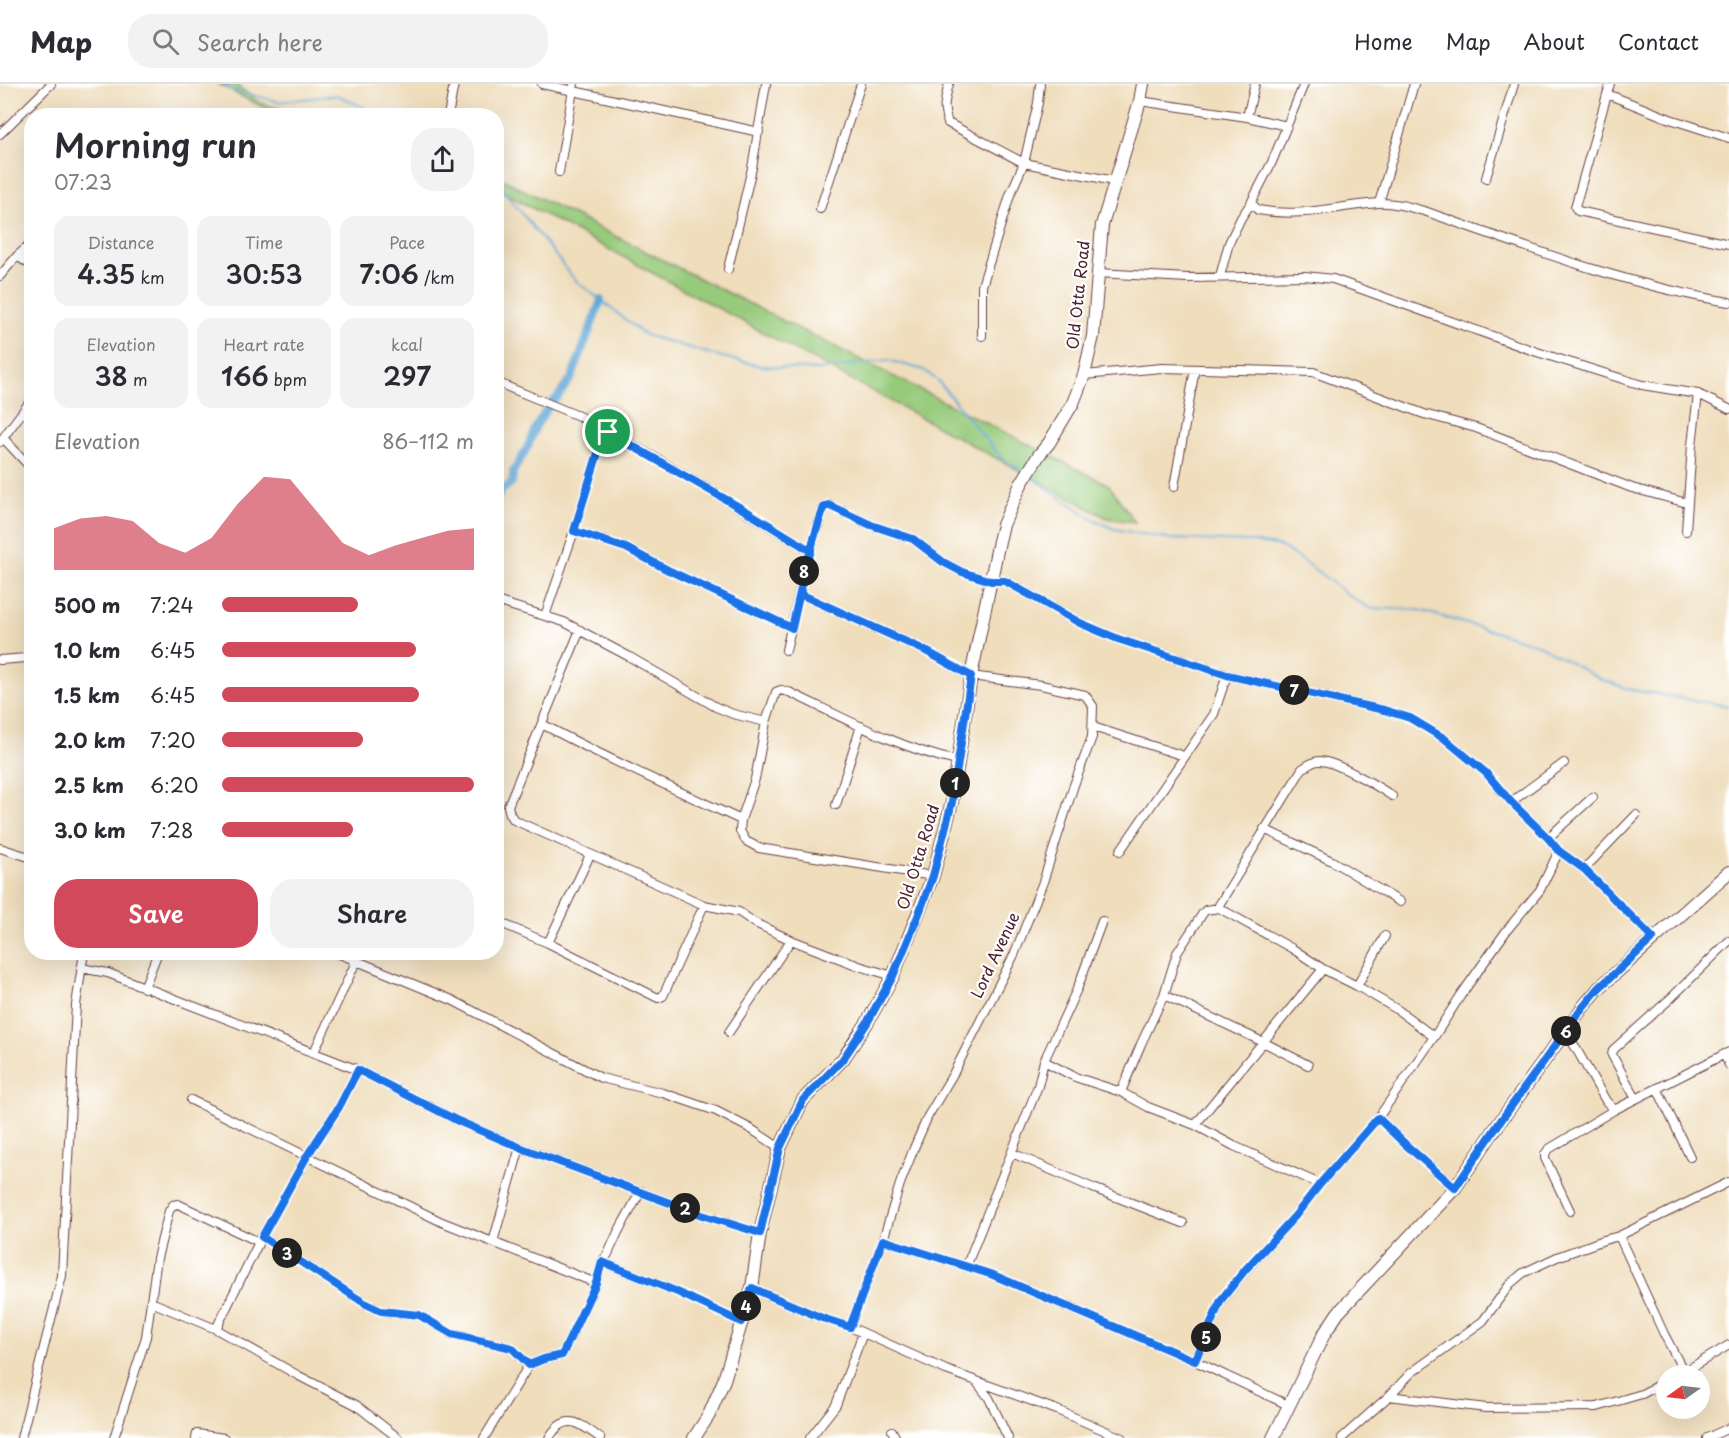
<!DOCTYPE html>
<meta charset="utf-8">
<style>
:root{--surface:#fff;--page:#f2f2f3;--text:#2b2b33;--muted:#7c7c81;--line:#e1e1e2;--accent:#d1495b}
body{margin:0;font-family:"Playpen Sans",sans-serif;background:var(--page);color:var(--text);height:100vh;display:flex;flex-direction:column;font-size:22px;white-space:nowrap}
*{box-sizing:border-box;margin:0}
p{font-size:20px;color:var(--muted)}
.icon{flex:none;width:33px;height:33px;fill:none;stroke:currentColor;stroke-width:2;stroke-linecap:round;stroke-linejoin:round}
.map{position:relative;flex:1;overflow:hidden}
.details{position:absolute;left:24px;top:24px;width:480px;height:852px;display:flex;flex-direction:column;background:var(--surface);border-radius:24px;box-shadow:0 6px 24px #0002}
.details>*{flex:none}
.needle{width:39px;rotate:256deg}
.controls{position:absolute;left:1656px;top:1281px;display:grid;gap:12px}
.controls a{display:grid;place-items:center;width:54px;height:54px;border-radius:50%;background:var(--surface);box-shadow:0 6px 24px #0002;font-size:30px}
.pin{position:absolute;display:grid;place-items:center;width:51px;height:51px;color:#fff;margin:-26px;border:3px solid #fff;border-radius:50%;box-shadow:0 2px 6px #0007}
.km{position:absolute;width:30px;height:30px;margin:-15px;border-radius:50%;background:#222;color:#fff;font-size:16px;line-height:30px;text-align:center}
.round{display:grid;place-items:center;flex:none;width:63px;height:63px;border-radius:24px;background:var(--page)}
.overview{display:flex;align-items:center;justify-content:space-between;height:102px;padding:0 30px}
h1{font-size:33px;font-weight:600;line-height:45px}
.figures{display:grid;grid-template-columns:repeat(3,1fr);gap:9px;height:102px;padding:6px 30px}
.figures div{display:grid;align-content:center;border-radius:15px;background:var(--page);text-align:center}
.figures b{font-size:26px;font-weight:600}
.figures small{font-size:16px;font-weight:400}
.figures p{font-size:16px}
.chart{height:168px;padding:12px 30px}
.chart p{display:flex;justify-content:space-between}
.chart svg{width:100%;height:108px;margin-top:6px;fill:var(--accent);opacity:.7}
.action{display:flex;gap:12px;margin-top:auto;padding:12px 30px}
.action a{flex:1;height:69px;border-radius:24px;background:var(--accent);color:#fff;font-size:24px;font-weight:600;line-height:69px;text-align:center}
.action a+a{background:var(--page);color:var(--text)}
ul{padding:0 30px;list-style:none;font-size:20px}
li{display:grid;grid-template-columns:96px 72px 1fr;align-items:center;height:45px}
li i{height:15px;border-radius:8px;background:var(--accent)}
header{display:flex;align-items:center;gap:36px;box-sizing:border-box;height:84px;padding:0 30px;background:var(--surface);border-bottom:2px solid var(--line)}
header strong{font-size:28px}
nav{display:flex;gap:33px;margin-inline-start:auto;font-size:21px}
.search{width:420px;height:54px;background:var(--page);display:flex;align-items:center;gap:15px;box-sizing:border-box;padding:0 21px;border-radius:24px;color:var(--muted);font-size:22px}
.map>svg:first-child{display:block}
</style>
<header>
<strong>Map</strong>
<div class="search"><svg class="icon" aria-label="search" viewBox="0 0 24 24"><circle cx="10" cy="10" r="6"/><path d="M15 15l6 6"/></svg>Search here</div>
<nav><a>Home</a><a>Map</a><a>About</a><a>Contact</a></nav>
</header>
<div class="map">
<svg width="1729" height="1354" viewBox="0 0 1729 1354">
<rect width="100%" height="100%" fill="#fff"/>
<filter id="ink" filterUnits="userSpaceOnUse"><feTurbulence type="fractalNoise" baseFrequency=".0167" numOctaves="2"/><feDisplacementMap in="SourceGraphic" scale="12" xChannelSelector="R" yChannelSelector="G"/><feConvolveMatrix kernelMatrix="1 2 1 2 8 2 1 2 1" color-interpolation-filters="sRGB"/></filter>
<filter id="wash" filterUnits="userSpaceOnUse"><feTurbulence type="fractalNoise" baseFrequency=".008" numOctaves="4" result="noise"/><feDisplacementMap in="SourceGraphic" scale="24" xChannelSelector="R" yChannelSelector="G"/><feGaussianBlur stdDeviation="1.35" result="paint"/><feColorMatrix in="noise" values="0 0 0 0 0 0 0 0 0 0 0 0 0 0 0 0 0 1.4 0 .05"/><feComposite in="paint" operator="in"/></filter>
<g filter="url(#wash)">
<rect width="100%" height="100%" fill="#efddbb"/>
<path fill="#97cb7c" stroke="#707554" stroke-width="1.5" d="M218 0H235L260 19 296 29 325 27 365 29 369 31H277Z
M496 92 1109 401 1135 438 1107 434 497 105Z"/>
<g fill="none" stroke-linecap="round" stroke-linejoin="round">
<path stroke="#61a7d7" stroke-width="2" d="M223 0 229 5 279 18 337 11 369 26 375 32
M496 104 504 107 575 196 645 251 718 272 761 282 818 286 887 276 924 286 938 297 1002 375 1023 387
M1030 392 1089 433 1114 445 1170 455 1252 458 1282 463 1313 484 1351 513 1369 524 1419 526 1537 560 1600 595 1632 606 1729 622"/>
<path stroke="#61a7d7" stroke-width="8" d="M496 417 502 406 512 399 513 388 528 362 535 344 550 320 557 314 572 293 601 216"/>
</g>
</g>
<g filter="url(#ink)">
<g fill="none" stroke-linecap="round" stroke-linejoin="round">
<defs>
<path id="street" d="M542 0 759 48
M949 0C945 16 942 23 948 39L1024 79 1114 97
M1610 0 1575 123 1578 127 1729 160
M1607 10 1670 35 1729 54
M1140 17 1247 33 1287 42
M448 32 454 0
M1247 33 1255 0
M0 50 51 0
M559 88 574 0
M1486 94 1514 0
M1251 119 1258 126C1302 134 1336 122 1378 119 1394 118 1409 123 1424 127 1524 162 1624 201 1729 218
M1379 119 1414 0
M820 125 861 0
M17 172 32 182
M728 185 752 84 766 0
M1098 189 1187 194 1305 192 1333 195 1537 268 1642 301 1698 310 1729 325
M0 192 17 172 32 159
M1220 192 1229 159 1241 134 1251 119 1272 78 1304 0
M982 252V202L1010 111 1024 79 1038 19 1040 0
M1084 291 1162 284 1313 288 1424 330 1476 344 1632 404 1687 419
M496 298 581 333 661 377 811 467
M3 354 32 385
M0 358 32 315
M1174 403 1195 285
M574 447 626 464 668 486 792 544
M1686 447 1692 361 1698 310
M800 510 924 566 971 592 1041 601 1085 611 1093 622 1092 653 1074 701 1043 798 1014 871 953 990 928 1032 914 1064 900 1100 883 1156 850 1243
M496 517 564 538 628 572 716 623 733 630 766 638
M545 532 574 447 601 359 608 348
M580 546 508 722 510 730 514 736 704 821 739 828 755 839 791 856 859 882 893 892
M786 566 806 480 824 423 828 421 871 441 913 455 943 478 962 488 991 497H1005L1080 539 1118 555 1227 591 1384 626 1410 634 1445 655 1486 689 1511 718 1548 754 1559 767 1584 785 1653 854
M0 576 26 574 32 569
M542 640C607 675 674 705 741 736
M1093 643 1184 672
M1511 718 1564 679
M836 721 861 642
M1264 745 1332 777 1400 818
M1548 754 1593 713
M0 764 32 774
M1120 767 1214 630 1227 591
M1584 785 1636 731
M933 792 759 764 746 757 740 747 741 736 755 695 766 638 776 608 781 606 789 608C844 634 898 664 957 677
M1219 824 1293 865 1323 885 1357 902 1398 926 1434 953
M496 837 548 859 658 914 663 912 704 821
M548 859 590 771
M335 868 452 916 601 994 663 1009 716 1027 751 1045 780 1064
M81 884 108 889 358 986 458 1037 520 1063 702 1131 760 1149
M1357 902 1385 852
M144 904 158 868
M1164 911 1263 958 1308 981
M1566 947 1606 1017 1614 1026 1729 968
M729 948 791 856
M314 968 356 878
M1724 970 1729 981
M1044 977 1075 993 1121 1008 1148 1023 1195 1041 1234 1062 1320 1100
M1657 1004 1690 1073
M1121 1008 1141 960 1164 911 1177 869 1203 829 1206 826 1219 824V821L1302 685C1307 682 1313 677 1319 677 1334 676 1379 703 1392 712
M1636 1015 1612 971 1613 966 1671 914 1729 857
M191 1016 442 1138 596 1199
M1378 1034 1406 1061 1455 1104
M1195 1041 1323 885
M1012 1069 1093 1104 1183 1139
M1570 1127 1545 1074V1070L1549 1065 1614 1026
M1619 1152 1729 1098
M263 1153 366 1220 381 1227 419 1231 452 1250 512 1264 529 1281
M883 1156 993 1191 1195 1277 1288 1321
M493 1158 520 1063
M602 1178 675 1207 741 1238
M966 1183 1038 1002 1044 977 1078 903 1102 837
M752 1204 822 1234 850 1243 946 1286 1057 1326 1122 1354
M151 1218 216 1245 299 1292 356 1321 398 1354
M216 1245 259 1158 307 1072 339 1023 358 986
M1195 1277 1221 1217 1245 1187 1295 1132 1320 1100 1378 1034 1434 953 1461 911 1507 846 1540 806 1559 767
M1677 1292 1729 1261
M976 1297 989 1314 1008 1354
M1389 1312 1486 1324 1597 1323 1642 1310 1666 1297
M892 1347 896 1354
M21 1354 62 1192 76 921 84 868
M114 1354 146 1253 157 1174 169 1127 173 1121 178 1120 259 1158
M196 1354 197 1350 224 1354
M484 1354 529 1281 544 1275 562 1271 596 1199 602 1178 608 1170 618 1148 641 1107
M549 1354C565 1327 580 1339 600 1354
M810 1354 836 1321 863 1249
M1342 1354 1389 1312 1411 1289 1483 1237 1510 1200 1523 1189 1557 1173 1604 1156 1619 1152 1664 1250 1684 1288
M1707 1354 1729 1344"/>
<path id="secondary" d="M694 1354 709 1331 724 1296 752 1204 760 1149 780 1064 803 1016 843 975 867 939 893 892 933 792 952 718 971 592 999 457 1003 441 1021 400 1039 371 1049 359 1073 319 1084 291 1093 252 1102 141 1140 17 1143 0
M1273 1354 1324 1250 1338 1229 1455 1104 1502 1035 1583 923 1599 904 1729 788"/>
</defs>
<use href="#street" stroke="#633c41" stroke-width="10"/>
<use href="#secondary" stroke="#633c41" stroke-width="14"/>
<use href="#street" stroke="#fff" stroke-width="8"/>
<use href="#secondary" stroke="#fff" stroke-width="12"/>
</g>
</g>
<g fill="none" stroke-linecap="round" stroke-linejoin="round" filter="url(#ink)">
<defs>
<path id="route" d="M608 348 746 427 811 467 806 480 800 510 924 566 971 592 952 718 933 792 918 832 893 892 867 939 843 975 803 1016 780 1064 760 1149 702 1131 519 1063 458 1037 358 986 339 1023 307 1072 262 1153 366 1220 381 1227 419 1231 452 1250 512 1264 529 1281 544 1275 562 1271 596 1199 602 1178 675 1207 741 1238 752 1204 822 1234 850 1243 883 1156 993 1191 1195 1277 1221 1216 1245 1186 1295 1132 1320 1100 1378 1034 1406 1061 1455 1104 1502 1035 1583 923 1599 904 1653 854 1584 785 1559 767 1548 754 1511 718 1486 689 1445 655 1410 634 1384 626 1227 591 1118 555 1080 539 1005 497H991L962 488 943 478 913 455 871 441 828 421 824 423C810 463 801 503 792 544L668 486 626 464 574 447 601 359 608 348"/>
</defs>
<use href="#route" stroke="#fff" stroke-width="12"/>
<use href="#route" stroke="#1a73e8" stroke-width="8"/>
</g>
<g text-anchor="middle" stroke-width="4.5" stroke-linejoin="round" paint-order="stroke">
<g font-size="16" fill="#4a1f2b" stroke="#fff">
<text transform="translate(1078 211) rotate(-84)" y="6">Old Otta Road</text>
<text transform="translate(918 773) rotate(-73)" y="6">Old Otta Road</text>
<text transform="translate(995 871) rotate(-65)" y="6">Lord Avenue</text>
</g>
</g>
</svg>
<div class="controls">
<a><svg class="needle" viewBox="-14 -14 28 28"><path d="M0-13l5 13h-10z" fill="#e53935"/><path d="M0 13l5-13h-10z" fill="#7c7c81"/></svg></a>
</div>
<div class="pin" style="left:608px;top:348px;background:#1e9e55"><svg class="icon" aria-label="arrive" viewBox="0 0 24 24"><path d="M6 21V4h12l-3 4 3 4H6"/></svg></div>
<b class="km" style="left:955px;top:699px">1</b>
<b class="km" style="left:685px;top:1124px">2</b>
<b class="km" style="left:287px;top:1169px">3</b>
<b class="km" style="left:746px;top:1222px">4</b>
<b class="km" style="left:1206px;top:1253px">5</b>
<b class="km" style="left:1566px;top:947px">6</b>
<b class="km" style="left:1294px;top:606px">7</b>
<b class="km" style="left:804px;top:487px">8</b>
<section class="details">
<div class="overview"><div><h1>Morning run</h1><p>07:23</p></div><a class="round"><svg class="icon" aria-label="share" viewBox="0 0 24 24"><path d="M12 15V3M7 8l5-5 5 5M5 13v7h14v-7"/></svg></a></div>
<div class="figures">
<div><p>Distance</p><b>4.35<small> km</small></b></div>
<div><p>Time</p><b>30:53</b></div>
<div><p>Pace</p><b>7:06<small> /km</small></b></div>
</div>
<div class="figures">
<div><p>Elevation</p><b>38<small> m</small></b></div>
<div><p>Heart rate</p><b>166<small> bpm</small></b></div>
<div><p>kcal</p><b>297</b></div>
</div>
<div class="chart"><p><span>Elevation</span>86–112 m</p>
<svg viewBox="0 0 160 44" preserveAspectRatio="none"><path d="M0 44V27L10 23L20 22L30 24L40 33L50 37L60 31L70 17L80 6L90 7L100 20L110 33L120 38L130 34L140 31L150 28L160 27V44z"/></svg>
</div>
<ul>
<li><b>500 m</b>7:24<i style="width:54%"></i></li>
<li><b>1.0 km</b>6:45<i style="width:77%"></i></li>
<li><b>1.5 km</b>6:45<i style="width:78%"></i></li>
<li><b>2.0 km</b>7:20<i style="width:56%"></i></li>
<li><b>2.5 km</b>6:20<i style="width:100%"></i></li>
<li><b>3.0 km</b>7:28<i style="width:52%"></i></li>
</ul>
<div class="action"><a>Save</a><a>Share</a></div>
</section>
</div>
